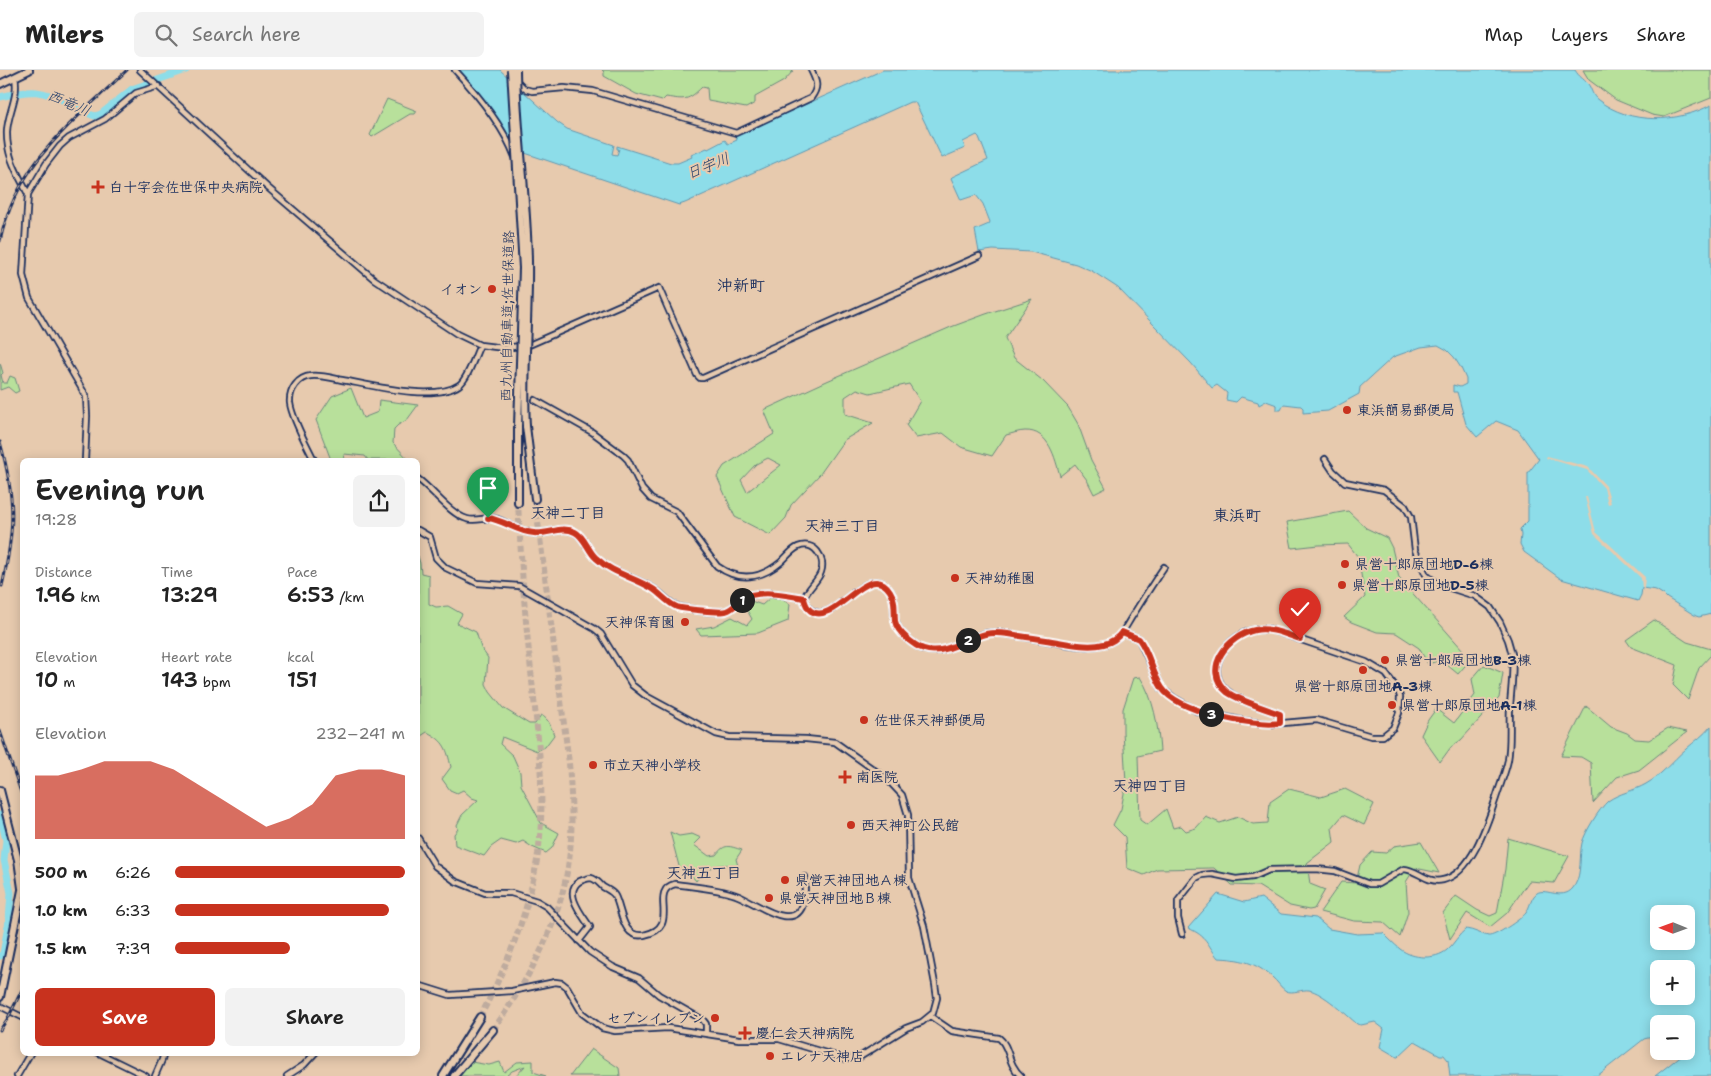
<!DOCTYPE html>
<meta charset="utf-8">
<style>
:root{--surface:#fff;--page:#f2f2f2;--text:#222;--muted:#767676;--line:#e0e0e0;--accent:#c8321e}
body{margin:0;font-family:"Shantell Sans","Klee One",sans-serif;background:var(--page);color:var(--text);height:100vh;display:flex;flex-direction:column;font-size:19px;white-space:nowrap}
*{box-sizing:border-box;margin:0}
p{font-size:16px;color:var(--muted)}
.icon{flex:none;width:28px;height:28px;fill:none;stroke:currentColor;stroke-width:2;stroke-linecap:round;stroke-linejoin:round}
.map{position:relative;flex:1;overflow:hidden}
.panel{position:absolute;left:20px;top:388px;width:400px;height:598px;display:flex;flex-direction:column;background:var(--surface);border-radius:8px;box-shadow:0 2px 12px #0003}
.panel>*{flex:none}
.needle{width:32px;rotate:271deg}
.fabs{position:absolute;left:1650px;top:835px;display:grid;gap:10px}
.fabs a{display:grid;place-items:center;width:45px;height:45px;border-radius:8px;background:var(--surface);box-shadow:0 2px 12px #0003;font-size:25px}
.pin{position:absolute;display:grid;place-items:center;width:42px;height:42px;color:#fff;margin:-51px -21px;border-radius:50% 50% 50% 0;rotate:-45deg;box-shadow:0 0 5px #0007}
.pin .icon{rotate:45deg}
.km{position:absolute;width:25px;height:25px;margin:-12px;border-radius:50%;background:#222;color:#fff;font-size:14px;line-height:25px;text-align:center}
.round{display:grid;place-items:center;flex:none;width:52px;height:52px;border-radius:8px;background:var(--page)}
.headline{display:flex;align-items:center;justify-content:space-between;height:85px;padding:0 15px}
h1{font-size:28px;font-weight:600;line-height:38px}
.figures{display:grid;grid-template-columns:repeat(3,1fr);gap:8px;height:85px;padding:5px 15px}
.figures div{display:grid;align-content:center}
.figures b{font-size:21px;font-weight:600}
.figures small{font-size:14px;font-weight:400}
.figures p{font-size:14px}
.chart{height:140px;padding:10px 15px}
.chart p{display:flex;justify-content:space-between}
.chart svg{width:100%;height:90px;margin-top:5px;fill:var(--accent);opacity:.7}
.button{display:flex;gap:10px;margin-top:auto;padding:10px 15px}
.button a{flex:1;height:58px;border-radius:8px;background:var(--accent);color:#fff;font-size:20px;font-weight:600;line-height:58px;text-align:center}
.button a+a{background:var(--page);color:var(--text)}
ul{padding:0 15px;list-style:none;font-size:16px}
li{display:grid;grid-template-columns:80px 60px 1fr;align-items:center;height:38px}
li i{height:12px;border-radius:6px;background:var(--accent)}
header{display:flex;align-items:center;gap:30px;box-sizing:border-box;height:70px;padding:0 25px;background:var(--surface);border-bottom:1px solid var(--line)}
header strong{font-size:24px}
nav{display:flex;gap:28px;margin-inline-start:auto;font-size:18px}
.search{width:350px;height:45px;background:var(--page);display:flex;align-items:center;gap:12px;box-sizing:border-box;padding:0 18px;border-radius:8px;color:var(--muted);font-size:19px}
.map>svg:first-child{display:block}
</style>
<header>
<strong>Milers</strong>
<div class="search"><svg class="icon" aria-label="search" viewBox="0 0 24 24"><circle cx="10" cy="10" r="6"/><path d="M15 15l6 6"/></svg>Search here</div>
<nav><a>Map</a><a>Layers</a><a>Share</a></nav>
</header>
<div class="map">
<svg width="1711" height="1006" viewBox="0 0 1711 1006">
<rect width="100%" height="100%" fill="#e7caae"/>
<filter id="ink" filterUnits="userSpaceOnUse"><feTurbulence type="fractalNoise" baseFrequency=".02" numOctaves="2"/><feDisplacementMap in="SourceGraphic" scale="10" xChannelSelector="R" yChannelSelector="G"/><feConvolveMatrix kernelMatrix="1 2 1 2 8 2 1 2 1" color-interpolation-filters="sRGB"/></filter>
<g filter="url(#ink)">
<path fill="#b8e09b" stroke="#6a887c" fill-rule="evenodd" d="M602 0H793V1L784 11 755 27V33L746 38 708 31 707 18 702 17C688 31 685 30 666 27L662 31 636 24 604 6V2Z
M1583 0H1711V28L1664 47 1652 45 1616 30 1589 10Z
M387 29 417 41 415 44H410L372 67 370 65Z
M1032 229 1005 268 1014 288 1042 310 1068 337 1078 354 1091 390 1106 418 1094 424 1087 410 1075 394 1060 406C1055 388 1049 360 1025 361 1019 361 1011 364 1006 365L992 386 961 377 943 363 916 368 906 355 920 331 909 314 870 323 857 319 845 327V344L873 353 844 370 820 404 791 435 786 448 770 465 735 447 717 407 724 396 774 364 764 340 827 311 951 257 986 244ZM768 388 781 395 747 422 741 410 756 394Z
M0 293 3 303 1 305 3 313H7L10 306 15 308 19 321 15 323 8 317 0 320Z
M351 318 363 348 378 342 379 330 418 335 407 350 398 355 394 359 393 373 409 390H368L365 386 344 384 345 390H331L316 350 332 326Z
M1348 441 1366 458 1387 468 1392 478 1399 508 1471 589 1458 604 1441 590 1428 594 1419 578 1396 563 1377 562 1351 552 1344 547 1365 527 1358 487 1348 474 1319 475 1292 478 1287 452Z
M418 486 420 493 421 503 429 505V534L436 537 448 536 462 544 457 553 476 562 481 578 488 588 486 614 490 622 503 638 529 654H535L541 645C549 649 551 657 554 665L545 677 537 681 502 667 500 674 513 686 520 702 521 715 541 753 559 763 552 778 546 783 532 777 523 771 516 774 501 770 491 777 484 786 455 775 454 764 458 759 457 755 462 745 478 730 472 728 463 720 457 723 450 720 442 709 451 697C447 679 445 671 427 662L418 668Z
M770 528H781L790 534 788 551 758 563 701 565 696 559 714 556 732 547 747 555 752 549 744 535 751 531 762 535Z
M1654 550 1687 572 1711 579V585L1699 598 1688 630 1673 615 1677 595 1631 577 1626 570Z
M1484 595 1503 603 1499 628 1461 670 1451 677 1440 692 1421 665 1428 650 1436 639 1454 653 1475 625 1472 609Z
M1140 607C1154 629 1158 655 1160 681L1138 686 1140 750 1147 755 1166 739 1173 758 1181 756 1186 761 1196 758 1206 747 1220 753 1238 747 1253 754 1268 753 1270 732 1289 719 1321 727 1345 719 1374 734 1364 755 1343 745 1332 758 1334 772 1307 793 1310 814 1325 820 1314 839 1309 840 1290 836 1258 816 1232 815 1214 798 1157 799 1144 805 1127 798 1125 767 1113 755 1121 739 1126 713 1123 662V639L1133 608Z
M1586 636 1611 657 1627 663 1635 669 1649 670 1668 658 1687 662 1639 700 1617 707 1593 733 1591 693 1581 687 1561 686Z
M670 762 679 766 692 764 701 768 694 775 709 786 716 785C725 773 729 776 742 780L736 789 738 796C717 793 709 795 696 811L691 805H685L679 796Z
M1508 768 1569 786 1554 813 1529 811 1507 843 1490 857 1467 843 1450 869 1443 843 1456 826 1477 840 1490 846 1497 843 1505 799Z
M1421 772 1439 803 1415 798 1406 812 1408 842 1400 867 1383 852 1354 851 1320 842 1341 812 1356 813 1360 795 1372 782 1386 783 1394 776Z
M591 979 619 998 620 1006H570Z
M533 991V1002L546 1006H516L525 996 512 1001 506 1006H459L471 992 489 995 500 992 504 1002 517 992Z"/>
<path fill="#8ddde9" stroke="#5f97b1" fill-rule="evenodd" d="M456 0H500L557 52 567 59 614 75 612 84 617 85 619 79H617V76L671 93H678L692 87 691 85 707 78 708 79 725 70 728 74 737 70 735 66 883 0H1575C1579 7 1583 8 1588 14 1592 19 1592 26 1598 30 1630 55 1677 53 1711 35V544L1699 547 1696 546 1667 528 1664 525 1656 520 1642 518 1641 525 1638 531 1561 509 1524 482 1520 474 1521 465 1520 459 1528 451V403L1539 389 1518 360 1496 351 1477 367 1466 354 1457 322H1453V315L1460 317 1466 314V309L1461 298 1454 287 1447 280 1438 275 1421 277 1393 287 1360 317 1359 324 1328 341 1303 343V338L1301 336 1284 334 1281 340H1277V335L1266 331 1259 335 1258 332 1241 327 1236 332 1226 330 1227 323 1217 315 1212 318 1191 293 1118 218 1092 201 1076 194 1031 182 993 180 979 182 975 160 989 154 990 152 983 134 976 125 961 130 951 108 952 107 988 90 979 67 977 65 963 72 965 78 942 88 915 32H910L685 133 679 135 516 80 491 40Z
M1711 656V1006H1655L1683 984 1682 981H1686V954H1659V965L1644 969 1597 1006H1450L1448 990 1444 985H1440L1415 971 1398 987H1397L1380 977 1384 959 1375 952 1361 955 1357 954C1347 945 1322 922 1309 920 1302 919 1293 924 1286 921 1281 918 1277 911 1272 907 1255 892 1240 889 1218 888 1206 873 1208 867 1188 858L1218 824 1244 832 1261 828 1281 844 1316 848 1329 859 1357 864 1383 863C1388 868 1394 874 1400 879 1413 889 1435 890 1447 880 1454 874 1458 865 1466 859 1474 860 1480 864 1488 866 1495 867 1521 849 1526 843 1530 837 1531 827 1537 823 1546 817 1565 833 1575 815 1582 803 1579 786 1582 773 1585 762 1599 739 1608 731 1619 723 1634 721 1646 714 1662 705 1672 691 1686 679 1695 671 1704 665 1711 656ZM1659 844H1686V871H1659ZM1659 899H1686V926H1659Z"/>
<path fill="#e7caae" d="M1547 386 1588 397 1606 416 1611 433 1608 434 1604 418 1587 400 1546 388Z
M1585 427H1587L1596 462 1645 507 1644 519 1642 518 1641 508 1594 464Z"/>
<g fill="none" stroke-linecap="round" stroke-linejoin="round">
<path stroke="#8ddde9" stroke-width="7" d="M0 27C32 19 41 19 71 34 78 38 87 44 95 46L101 44 132 19 186 0
M0 745 6 770 4 790 11 823 9 850 3 884 0 886"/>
<path stroke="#beab9e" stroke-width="6" stroke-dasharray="6 3" stroke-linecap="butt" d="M480 947C507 896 529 842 538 784 547 720 536 655 530 591 524 539 521 486 518 433
M493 960C525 914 553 867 565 812 574 773 572 733 569 693L535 429"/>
<defs>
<path id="secondary" d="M140 0 267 117 374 209 457 264 480 275 504 278 529 275 659 218 697 305 700 308H703L979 186
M455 0C478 25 503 55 515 87
M15 7C19 27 8 42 7 61 6 86 18 104 28 124
M516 10 525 19 532 21 564 18 593 21 736 63 811 28C819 17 817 12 811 0
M535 330 592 362 623 385 628 390 642 419 651 429 677 442 717 496C739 512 761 509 781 492 786 488 791 480 798 477 814 470 826 488 821 502 818 511 808 518 804 528 805 533 807 537 811 540 834 557 865 494 887 517 898 528 892 541 896 553 899 563 913 575 923 579 943 587 968 567 988 563 1003 561 1021 567 1037 569 1058 572 1084 580 1104 574 1110 573 1117 568 1121 564 1125 559 1129 551 1133 545 1143 529 1153 513 1164 497
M85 390 87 346 86 326 29 228 23 205 28 124 46 94 60 76 69 68 105 49 136 23 159 16
M314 390C307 375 292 349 290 333 289 320 298 307 311 306 321 305 332 308 342 310 370 315 434 332 459 315 468 309 475 285 480 275
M418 409C433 420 450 444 467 449 477 452 487 446 497 449 509 454 519 461 532 463 547 466 562 454 576 463 585 468 589 482 597 489 614 504 635 507 654 519 665 526 671 537 685 538 696 540 721 545 730 539 737 534 743 527 752 525 768 521 787 525 804 528
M418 460 430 467 436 488 446 498 477 513 519 516 595 559 601 564 632 615 646 626 716 664 729 667 806 669 835 672 887 709 902 725 908 745 909 808 924 856 935 914 937 928 933 943 922 952 906 958 858 988 846 989 779 969H739L668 958 615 961 602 958 582 943 567 917 562 913 555 912 512 921 450 925 418 915
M1122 562 1139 569 1162 619 1174 628 1197 641 1244 651 1272 654 1317 650 1371 666H1383L1393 658 1399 643 1400 627 1398 620 1386 604 1366 592 1269 559C1261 559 1254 559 1246 562 1226 570 1206 598 1224 618 1235 630 1264 638 1280 644V653
M418 768 435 796 455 811 485 823H511L537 831 547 837 590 882 613 897 639 908 659 925 703 950 706 954V963
M1182 864 1178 848V831L1196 808 1202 805 1212 804 1236 809 1253 807 1269 800 1316 799 1335 801 1369 814H1378L1404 799C1418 800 1427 814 1443 810 1474 803 1490 745 1499 719 1502 710 1506 700 1508 690 1511 673 1509 655 1510 637 1511 619 1514 602 1512 584L1508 570 1500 552 1490 537 1475 526 1438 514 1426 505 1415 480 1411 447 1405 436 1384 420 1345 412 1333 401 1325 389
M579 871 590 857C583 846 562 822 580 811 583 810 588 808 591 808 596 809 600 814 603 817 608 820 613 822 615 826 622 840 622 869 644 865 683 857 647 821 675 814 694 817 717 818 736 825 754 831 796 866 804 831 805 823 805 815 805 807
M0 936 22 947
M930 946 952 961 999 968C1010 976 1007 994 1021 1006
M97 982 146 1006
M17 1006 31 982
M155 1006 162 990 164 982
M287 1006 304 995 316 982"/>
<path id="highway" d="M0 14 29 0
M518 356V433
M526 356 535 429
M0 720 18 790 22 818
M0 927 22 820
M443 1006 480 947
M454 1006 493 960"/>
</defs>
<use href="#secondary" stroke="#1b2f5e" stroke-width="8"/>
<use href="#highway" stroke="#1b2f5e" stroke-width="10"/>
<use href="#secondary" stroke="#e7caae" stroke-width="4.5"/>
<use href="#highway" stroke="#e7caae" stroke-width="6"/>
<defs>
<path id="rail" d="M0 171C18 90 72 54 127 0
M0 372C16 429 15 460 2 516
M0 661 22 725
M0 960 8 948 22 920"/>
</defs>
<use href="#rail" stroke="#1b2f5e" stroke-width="3"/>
<use href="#rail" stroke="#e7caae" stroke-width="1" stroke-dasharray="4" stroke-linecap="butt"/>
<defs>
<path id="highway-bridge" d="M511 0 523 198 518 356
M516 0C517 64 527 127 528 191 529 246 523 301 526 356"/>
</defs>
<use href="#highway-bridge" stroke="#1b2f5e" stroke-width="10" stroke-linecap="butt"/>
<use href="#highway-bridge" stroke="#e7caae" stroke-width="6"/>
</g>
</g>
<g fill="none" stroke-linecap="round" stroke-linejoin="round" filter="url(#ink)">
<defs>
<path id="route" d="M488 448C504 450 517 462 534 463 548 465 562 455 575 462 585 467 588 481 596 488 613 504 634 507 653 519 661 524 667 533 677 537 683 539 721 543 726 541 736 538 741 527 751 525 768 521 787 525 804 528 805 533 807 538 811 541 835 557 869 488 890 521 896 530 894 540 895 551 897 562 914 576 924 579 943 586 968 568 986 564 993 562 1002 563 1009 564 1025 567 1042 569 1058 572 1072 574 1089 578 1104 574 1110 573 1118 568 1122 562L1139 569C1150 584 1152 603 1162 618 1178 642 1253 657 1280 653V644C1266 639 1238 630 1227 622 1200 599 1229 565 1255 560 1270 557 1285 564 1300 569"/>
</defs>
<use href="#route" stroke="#fff" stroke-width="10"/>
<use href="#route" stroke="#c8321e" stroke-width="6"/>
</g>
<g fill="#c8321e" stroke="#e7caae" stroke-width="2">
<path d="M95.5 109.5h5v5h5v5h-5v5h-5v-5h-5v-5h5z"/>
<circle cx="492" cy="219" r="5"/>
<circle cx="1347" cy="340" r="5"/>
<circle cx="1345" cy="494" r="5"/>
<circle cx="955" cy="508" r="5"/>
<circle cx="1342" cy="515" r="5"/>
<circle cx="685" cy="552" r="5"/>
<circle cx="1385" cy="590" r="5"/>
<circle cx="1363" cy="600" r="5"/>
<circle cx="1392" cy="635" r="5"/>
<circle cx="864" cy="650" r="5"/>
<circle cx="593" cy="695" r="5"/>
<path d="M842.5 699.5h5v5h5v5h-5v5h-5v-5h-5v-5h5z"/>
<circle cx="851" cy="755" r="5"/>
<circle cx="785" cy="810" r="5"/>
<circle cx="769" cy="828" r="5"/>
<circle cx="715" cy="948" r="5"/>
<path d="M742.5 955.5h5v5h5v5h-5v5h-5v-5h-5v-5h5z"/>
<circle cx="770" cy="986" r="5"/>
</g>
<g text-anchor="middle" stroke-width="4" stroke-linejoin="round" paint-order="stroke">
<g font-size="14" font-weight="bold" fill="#1b2f5e" stroke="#e7caae" text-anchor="start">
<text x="109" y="122">白十字会佐世保中央病院</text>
<text x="482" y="224" text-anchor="end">イオン</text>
<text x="1357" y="345">東浜簡易郵便局</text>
<text x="1355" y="499">県営十郎原団地D-6棟</text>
<text x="965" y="513">天神幼稚園</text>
<text x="1352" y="520">県営十郎原団地D-5棟</text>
<text x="675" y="557" text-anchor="end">天神保育園</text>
<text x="1395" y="595">県営十郎原団地B-3棟</text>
<text x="1363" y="621" text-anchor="middle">県営十郎原団地A-3棟</text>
<text x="1402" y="640">県営十郎原団地A-1棟</text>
<text x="874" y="655">佐世保天神郵便局</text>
<text x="603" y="700">市立天神小学校</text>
<text x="856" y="712">南医院</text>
<text x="861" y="760">西天神町公民館</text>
<text x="795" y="815">県営天神団地Ａ棟</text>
<text x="779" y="833">県営天神団地Ｂ棟</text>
<text x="705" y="953" text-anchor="end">セブンイレブン</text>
<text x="756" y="968">慶仁会天神病院</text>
<text x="780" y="991">エレナ天神店</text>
</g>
<g font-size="14" fill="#1b2f5e" stroke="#e7caae">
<text transform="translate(507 246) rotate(-89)" y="5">西九州自動車道;佐世保道路</text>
</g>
<g font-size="15" font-style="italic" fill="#26406c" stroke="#e7caae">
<text transform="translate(69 33) rotate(23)" y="5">西竜川</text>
<text transform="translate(708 96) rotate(-22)" y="5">日宇川</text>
</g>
<g font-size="15" font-weight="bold" fill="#1b2f5e" stroke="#e7caae">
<text x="568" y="448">天神二丁目</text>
<text x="842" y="461">天神三丁目</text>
<text x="1150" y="721">天神四丁目</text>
<text x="704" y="808">天神五丁目</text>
</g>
<g font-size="16" font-weight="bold" fill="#1b2f5e" stroke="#e7caae">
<text x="741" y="221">沖新町</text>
<text x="1237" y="451">東浜町</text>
</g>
</g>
</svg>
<div class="fabs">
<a><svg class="needle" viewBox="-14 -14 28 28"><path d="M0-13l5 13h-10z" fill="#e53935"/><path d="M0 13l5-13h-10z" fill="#767676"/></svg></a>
<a>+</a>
<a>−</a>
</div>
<div class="pin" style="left:488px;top:448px;background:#1e9e55"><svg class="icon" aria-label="arrive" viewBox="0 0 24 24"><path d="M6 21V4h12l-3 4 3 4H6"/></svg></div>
<div class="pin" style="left:1300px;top:569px;background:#d93025"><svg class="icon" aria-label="check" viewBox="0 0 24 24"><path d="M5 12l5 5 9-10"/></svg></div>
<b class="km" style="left:742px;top:530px">1</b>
<b class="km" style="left:968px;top:570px">2</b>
<b class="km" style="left:1211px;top:644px">3</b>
<section class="panel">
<div class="headline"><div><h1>Evening run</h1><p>19:28</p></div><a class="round"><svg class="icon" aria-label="share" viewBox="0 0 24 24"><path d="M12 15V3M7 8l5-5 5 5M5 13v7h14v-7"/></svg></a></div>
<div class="figures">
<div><p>Distance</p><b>1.96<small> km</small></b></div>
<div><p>Time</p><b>13:29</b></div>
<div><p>Pace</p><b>6:53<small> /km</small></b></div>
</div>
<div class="figures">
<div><p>Elevation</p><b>10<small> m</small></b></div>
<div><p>Heart rate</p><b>143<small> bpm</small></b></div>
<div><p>kcal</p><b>151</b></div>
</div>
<div class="chart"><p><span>Elevation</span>232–241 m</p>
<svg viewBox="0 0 160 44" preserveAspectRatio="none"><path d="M0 44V13L10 13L20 10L30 6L40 6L50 6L60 10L70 17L80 24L90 31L100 38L110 34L120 27L130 13L140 10L150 10L160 13V44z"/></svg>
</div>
<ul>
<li><b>500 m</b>6:26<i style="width:100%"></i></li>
<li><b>1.0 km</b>6:33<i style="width:93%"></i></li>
<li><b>1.5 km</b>7:39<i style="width:50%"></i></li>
</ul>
<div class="button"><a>Save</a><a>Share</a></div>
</section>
</div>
